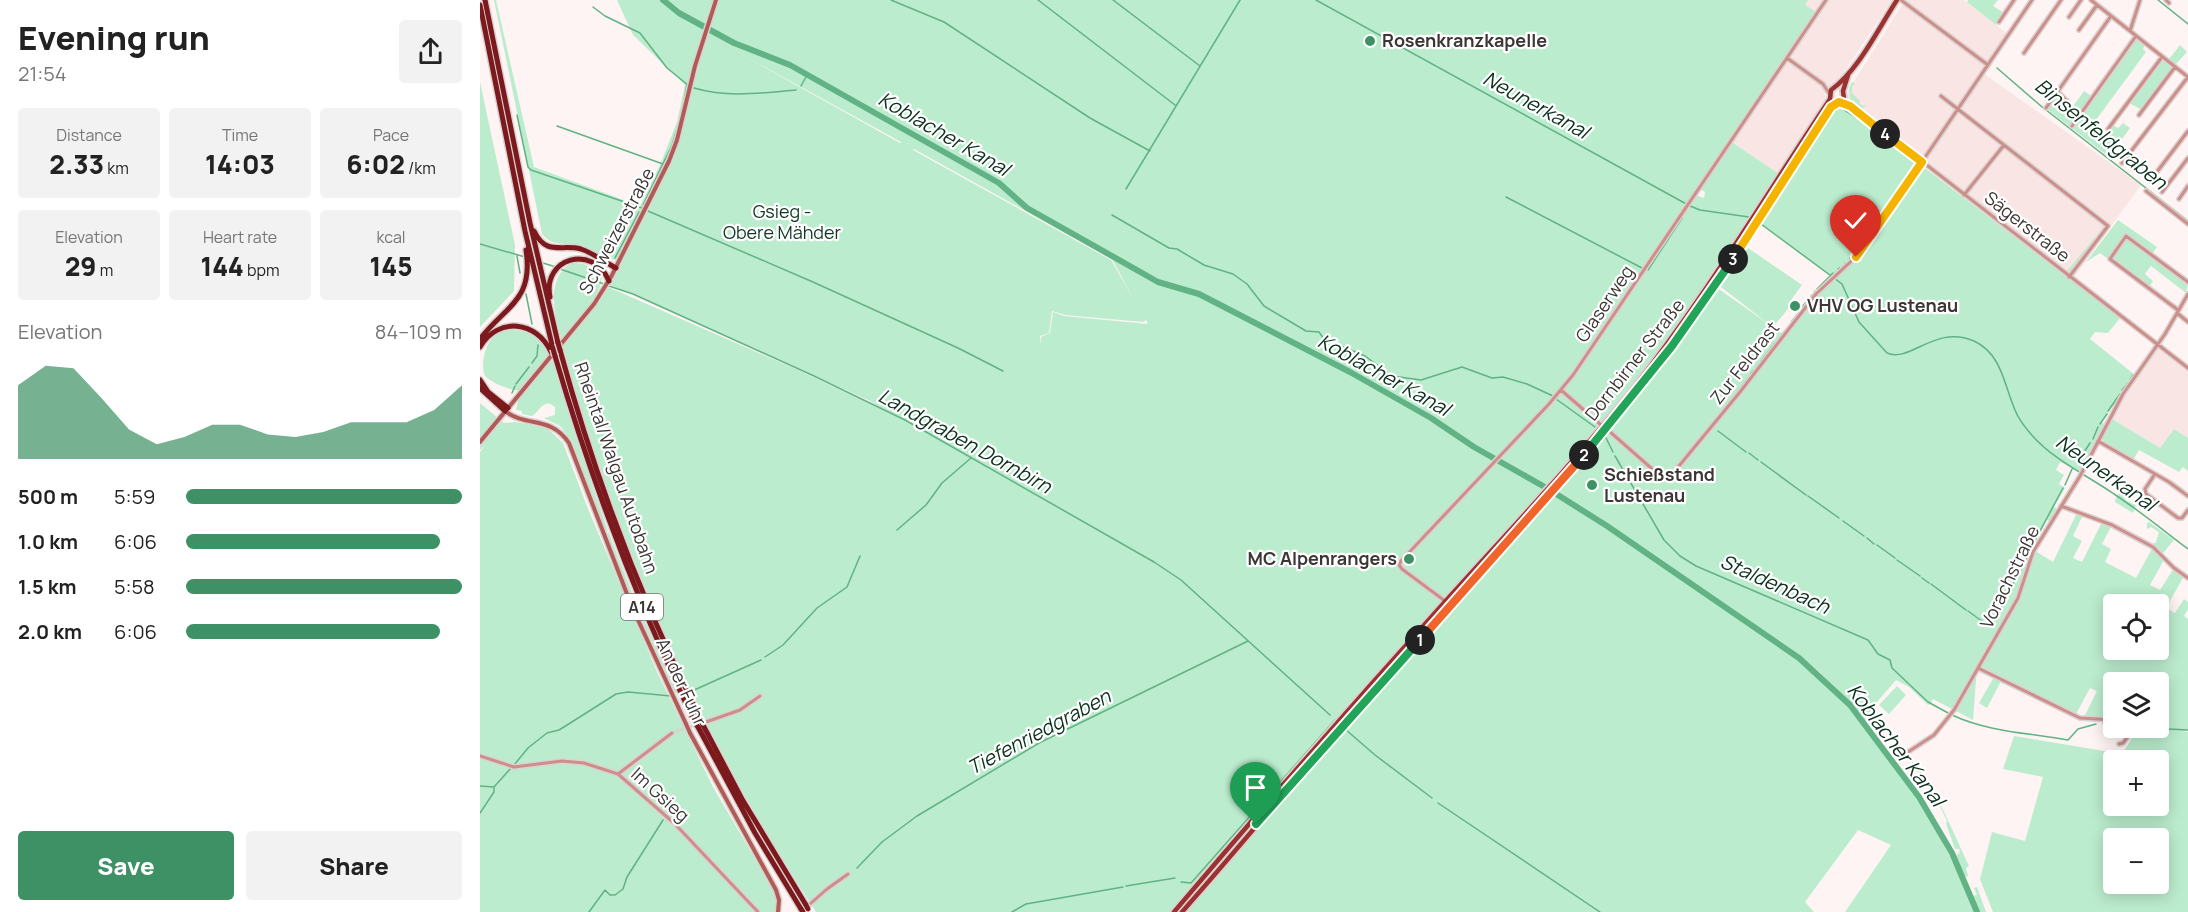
<!DOCTYPE html>
<meta charset="utf-8">
<style>
:root{--surface:#fff;--page:#f2f2f2;--text:#222;--muted:#767676;--accent:#3d9164}
body{margin:0;font-family:Manrope,sans-serif;background:var(--page);color:var(--text);height:100vh;display:flex;flex-direction:column;font-size:22px;white-space:nowrap}
*{box-sizing:border-box;margin:0}
p{font-size:20px;color:var(--muted)}
.icon{flex:none;width:33px;height:33px;fill:none;stroke:currentColor;stroke-width:2;stroke-linecap:round;stroke-linejoin:round}
.map{position:relative;flex:1;overflow:hidden}
.details{display:flex;flex-direction:column;background:var(--surface);width:480px}
.details>*{flex:none}
.tools{position:absolute;left:1623px;top:594px;display:grid;gap:12px}
.tools a{display:grid;place-items:center;width:66px;height:66px;border-radius:6px;background:var(--surface);box-shadow:0 3px 15px #0003;font-size:30px}
.pin{position:absolute;display:grid;place-items:center;width:51px;height:51px;color:#fff;margin:-62px -26px;border-radius:50% 50% 50% 0;rotate:-45deg;box-shadow:0 0 6px #0007}
.pin .icon{rotate:45deg}
.km{position:absolute;width:30px;height:30px;margin:-15px;border-radius:50%;background:#222;color:#fff;font-size:16px;line-height:30px;text-align:center}
.round{display:grid;place-items:center;flex:none;width:63px;height:63px;border-radius:6px;background:var(--page)}
.headline{display:flex;align-items:center;justify-content:space-between;height:102px;padding:0 18px}
h1{font-size:33px;font-weight:800;line-height:45px}
.stats{display:grid;grid-template-columns:repeat(3,1fr);gap:9px;height:102px;padding:6px 18px}
.stats div{display:grid;align-content:center;border-radius:6px;background:var(--page);text-align:center}
.stats b{font-size:26px;font-weight:800}
.stats small{font-size:16px;font-weight:400}
.stats p{font-size:16px}
.chart{height:168px;padding:12px 18px}
.chart p{display:flex;justify-content:space-between}
.chart svg{width:100%;height:108px;margin-top:6px;fill:var(--accent);opacity:.7}
.cta{display:flex;gap:12px;margin-top:auto;padding:12px 18px}
.cta a{flex:1;height:69px;border-radius:6px;background:var(--accent);color:#fff;font-size:24px;font-weight:800;line-height:69px;text-align:center}
.cta a+a{background:var(--page);color:var(--text)}
ul{padding:0 18px;list-style:none;font-size:20px}
li{display:grid;grid-template-columns:96px 72px 1fr;align-items:center;height:45px}
li i{height:15px;border-radius:8px;background:var(--accent)}
main{display:flex;flex:1;min-height:0}
.map>svg:first-child{display:block}
</style>
<main>
<section class="details">
<div class="headline"><div><h1>Evening run</h1><p>21:54</p></div><a class="round"><svg class="icon" aria-label="share" viewBox="0 0 24 24"><path d="M12 15V3M7 8l5-5 5 5M5 13v7h14v-7"/></svg></a></div>
<div class="stats">
<div><p>Distance</p><b>2.33<small> km</small></b></div>
<div><p>Time</p><b>14:03</b></div>
<div><p>Pace</p><b>6:02<small> /km</small></b></div>
</div>
<div class="stats">
<div><p>Elevation</p><b>29<small> m</small></b></div>
<div><p>Heart rate</p><b>144<small> bpm</small></b></div>
<div><p>kcal</p><b>145</b></div>
</div>
<div class="chart"><p><span>Elevation</span>84–109 m</p>
<svg viewBox="0 0 160 44" preserveAspectRatio="none"><path d="M0 44V14L10 6L20 7L30 19L40 32L50 38L60 35L70 30L80 30L90 34L100 35L110 33L120 29L130 29L140 29L150 24L160 14V44z"/></svg>
</div>
<ul>
<li><b>500 m</b>5:59<i style="width:100%"></i></li>
<li><b>1.0 km</b>6:06<i style="width:92%"></i></li>
<li><b>1.5 km</b>5:58<i style="width:100%"></i></li>
<li><b>2.0 km</b>6:06<i style="width:92%"></i></li>
</ul>
<div class="cta"><a>Save</a><a>Share</a></div>
</section>
<div class="map">
<svg width="1708" height="912" viewBox="0 0 1708 912">
<rect width="100%" height="100%" fill="#fef4f3"/>
<path fill="#f9e5e3" d="M1240 0H1412L1358 81 1351 84 1345 91V103L1299 174 1250 140Z
M1425 0H1484L1529 35 1503 73 1661 185 1594 277 1590 279 1362 101Z
M1678 345 1708 368V438L1694 429 1680 448 1630 418 1643 394Z"/>
<path fill="#bbeccd" fill-rule="evenodd" d="M14 0H16L54 167 160 206 180 165 197 122 205 85 153 35 137 0H234L221 39 195 140 187 161 136 260C124 259 116 252 105 247 90 241 74 249 62 234Z
M239 0H1328L1325 5 1336 12 1209 201 1211 203 1216 195 1224 198 1225 192 1220 189 1252 142 1299 174 1233 285 1290 325 1241 287 1268 248 1322 285 1308 304V309L1293 327 1303 334 1342 290 1377 257 1440 169H1446L1640 318 1628 333 1615 332 1610 339 1655 375 1622 422 1625 425 1601 472 1580 462 1576 470 1584 475 1579 484 1585 488 1574 507 1578 509 1571 522 1567 520 1552 549 1573 562 1597 513 1603 515 1593 536 1602 541 1593 558 1602 562 1622 522 1632 525 1622 544 1631 549 1625 562 1656 578 1673 547 1685 558 1670 585 1680 590 1694 568 1704 576 1686 608 1695 613 1704 599 1708 602V609L1704 616 1708 619V730L1704 731 1708 732V912H1513L1500 879 1512 832 1545 841 1563 777 1523 769 1534 736 1642 754 1655 733 1653 732V728H1651H1678V682H1634L1633 720H1606L1603 719 1617 691 1610 688 1595 716 1497 667 1493 720 1453 699 1451 703 1469 714 1450 704 1448 705 1429 687 1416 680 1396 703 1387 723 1364 696 1337 670 1309 648 1167 550 1067 486 1065 489C1126 528 1186 568 1246 610 1278 632 1312 652 1341 679 1363 699 1380 721 1398 744 1438 796 1471 850 1495 912H1365L1411 845 1378 830 1325 902 1334 912H336C306 865 276 817 249 768 178 636 120 492 83 346L114 308 128 287 318 370 414 415 388 400 218 323 130 285 191 160 202 130 218 64ZM250 48 421 142V143H420ZM434 149 632 259 654 300 631 260 433 150ZM572 311 585 315 663 322 666 320 668 324 584 316 573 312 570 333 561 337 560 345V336L569 333ZM1634 604H1678V650H1634ZM1634 760H1678V806H1634ZM1634 838H1678V884H1634Z
M1488 0H1518L1513 6 1524 13 1516 25 1487 2Z
M1657 38 1665 45 1663 49 1666 52 1613 124 1626 134 1633 125 1638 128 1643 123 1650 128 1629 157 1567 109 1576 97 1591 109 1604 91 1613 97Z
M1700 45 1707 52 1696 64 1689 59Z
M1683 59 1693 66 1692 68 1662 110 1649 103Z
M0 82 35 245 34 291 0 327Z
M1372 82 1375 83 1372 87V93L1380 101 1379 103 1383 106 1386 105 1382 110 1370 99 1369 88Z
M1362 108 1386 124 1438 165 1382 247 1352 277 1279 223 1349 111Z
M1612 215 1623 223 1624 229 1589 272 1587 271 1623 228 1622 224 1614 217 1610 218Z
M1638 220 1677 247 1671 255 1708 284 1706 293 1671 266 1665 274 1673 281 1668 289 1620 253 1606 262Z
M93 263 104 264 122 273C123 297 97 321 82 340 74 317 65 275 93 263Z
M29 330C47 329 61 338 70 353L39 391C28 389 14 384 5 376 0 365 5 342 16 335 20 332 24 331 29 330Z
M72 359 99 446 128 531 155 600 197 693H195C171 642 148 590 127 537L128 531 125 530 92 441 80 426 64 418 75 415V407C64 397 60 411 52 416L42 414V411L36 410 39 398Z
M0 403 24 423 35 422 67 428 83 443 108 509 177 672 233 787 295 893 297 903 295 912H0V452L5 445 0 450Z
M1632 419 1680 448 1694 429 1708 438V471L1703 467 1699 472 1659 450 1653 460 1628 446 1622 439Z
M1651 482 1652 486 1643 496 1646 501 1656 505 1653 513 1635 502C1636 492 1646 489 1651 482Z
M1669 522 1694 540 1683 553 1672 545 1676 542 1679 532 1671 527 1667 529V523Z
M1514 677 1521 681 1507 708 1499 703Z
M1417 686 1426 695 1409 714 1399 705Z
M1429 754C1434 766 1444 774 1450 785 1465 811 1476 839 1489 866L1486 868 1488 876 1485 877 1476 856 1480 852 1479 849H1475L1466 824 1467 821 1457 800 1453 798C1451 783 1432 772 1429 754Z
M1497 887 1506 912H1499L1492 896 1497 895 1494 888Z"/>
<g fill="none" stroke-linecap="round" stroke-linejoin="round">
<path stroke="#61b284" stroke-width="1.5" d="M411 0 464 22 610 118 670 151
M558 0 695 105
M633 0 720 66
M836 0 1210 206 1220 210 1269 217
M1678 0 1708 24
M113 7 125 16 160 33 187 68 208 85
M1517 68 1561 106 1708 221
M321 86 327 75
M214 88C248 98 281 93 316 90
M203 107 207 84
M1363 109 1386 124 1436 163 1433 169
M37 115 48 167 51 170 162 208
M77 126 183 164
M1429 176 1430 173
M1424 183 1426 179
M646 189 760 0
M1419 190 1422 186
M1026 197 1162 268
M1415 197 1417 193
M1410 204 1412 200
M163 205 192 145 199 123
M1405 210 1407 207
M168 211 333 282 478 348 523 371
M632 215 689 248 697 249 724 265 753 274 767 284 784 306 826 331 839 332 844 339 885 356 912 376 941 380 982 367 1012 378 1023 377 1047 384 1073 396
M1400 218 1403 213
M1281 224 1362 284 1379 322 1407 353C1431 363 1455 324 1494 341 1522 354 1524 385 1535 410 1538 418 1544 426 1550 433 1573 460 1605 474 1634 494 1660 511 1684 531 1708 549
M1395 225 1398 221
M1389 233 1393 228
M1385 240 1387 236
M0 244 45 257
M1380 247 1382 243
M1375 253 1378 250
M37 256 40 273
M1373 256V255
M135 258 159 212
M1370 259V258
M63 263 76 267
M1365 264V263
M80 269 124 284
M1358 269 1360 268
M1168 270 1202 218
M129 286 153 294 334 376 425 420 674 562 701 580 850 715
M1337 289 1353 273
M1334 293 1335 291
M46 294 52 324
M1330 298 1332 295
M1323 306 1328 300
M1312 321 1321 310
M1298 340 1308 327
M1281 361 1295 343
M52 363 57 356 58 345
M1276 368 1279 364
M1271 374 1273 371
M1650 380 1653 375
M36 384 49 367
M1642 390 1648 383
M32 393 35 386
M1076 399 1115 427
M1252 399 1269 377
M1242 411 1249 403
M1628 411 1640 394
M1237 417 1240 414
M1231 424 1235 420
M1620 424 1627 414
M1238 431 1266 452
M1125 436 1133 452
M1221 436 1229 427
M1613 439 1618 427
M1208 452 1219 439
M1269 453 1278 460
M1135 456 1184 540 1200 556 1216 566 1388 640 1398 654 1410 660 1412 668 1448 702 1470 714
M1281 462 1326 495
M1597 463 1610 443
M1585 485 1592 469
M1328 496 1359 518
M1363 521 1384 536
M417 530 446 505 462 483 491 458
M1387 538 1394 544
M1397 545 1415 558
M1552 546 1583 488
M1417 560 1440 576
M1442 578 1449 583
M1451 584 1486 610
M1488 611 1495 616
M1496 617 1511 627 1549 553
M285 657 303 645 337 608 367 587 380 556
M212 691 281 660
M1472 715C1508 732 1550 733 1588 740L1598 729 1616 724
M1623 723H1627
M1631 723 1634 722
M1669 728 1708 730
M865 729 895 755 952 798
M34 765 48 748 67 733 79 730 95 720 136 694 148 692 191 696
M0 786 14 787 31 768
M958 803 1120 912
M0 813 14 792V788
M377 868 402 842 437 816 559 743 768 641
M701 882 711 883 855 720
M646 886 695 878
M109 912 125 890 130 895H135L143 889 147 877 183 820
M532 912 546 904 643 887"/>
<path stroke="#61b284" stroke-width="6" d="M183 0 199 13 254 43 310 65 519 183 547 208 678 282 719 294 870 372 951 418 994 447 1070 490 1127 526 1319 658 1370 705 1439 797 1472 853 1497 912"/>
<path stroke="#d7cecd" stroke-width="3" stroke-dasharray="3 1.5" stroke-linecap="butt" d="M192 733 215 725"/>
<defs>
<path id="street" d="M1421 0 1508 65
M1611 0 1708 77
M1686 0 1689 3
M1589 17 1601 0
M1519 22 1534 0
M1599 30 1617 5
M1650 31 1660 0
M1544 53 1581 0
M1307 58 1343 84 1349 93
M1578 92 1588 102
M1461 96 1628 226 1589 277
M1360 102 1381 114 1708 368
M1566 108 1631 16
M1659 115 1695 67
M1592 126 1656 36
M1628 129 1682 57
M1642 163 1708 77
M1670 181 1708 131
M1666 191 1708 224
M1682 192 1708 158
M1484 195 1524 145
M1699 199 1708 186
M1698 310 1630 259 1646 236 1708 282
M1697 313 1708 322
M1081 390 1120 424
M1129 431 1178 474 1186 476 1194 472 1260 392 1336 294 1380 253 1552 0
M1618 441 1689 482 1708 496
M1675 474 1665 489 1666 494 1698 518H1702L1708 510
M1581 506 1632 525 1673 547 1694 568 1708 578
M965 601 922 569 919 565 921 561 1069 404 1093 375 1346 0
M1498 668 1600 718 1634 720
M226 722 260 710 280 696
M1639 744 1643 743 1652 731 1651 728
M1428 752 1454 735 1474 710 1538 598 1553 552 1600 476 1643 394 1685 334 1708 294
M0 756 34 767 82 761 104 763 138 774 195 824 278 912
M138 774 192 733
M330 904 347 889 368 874"/>
<path id="secondary" d="M25 411C47 428 70 415 89 443L152 607 206 724
M0 442 114 304 131 277 189 161 197 140 215 66 236 0
M210 733 296 890 299 900 298 912"/>
<path id="primary" d="M694 912C782 808 871 706 962 605 1026 534 1092 465 1152 390 1224 299 1282 201 1346 105L1350 99 1351 90C1378 71 1398 29 1417 0
M702 912C772 833 838 751 909 673 1004 567 1104 463 1190 349 1247 273 1296 192 1347 111L1364 99 1363 91 1368 75"/>
<path id="highway" d="M5 0 50 223 78 343
M0 5 45 231 73 349
M54 231C66 256 81 244 101 249 113 253 125 262 136 268
M70 297C62 258 113 243 129 281
M0 339C25 306 54 301 46 250
M0 347C18 316 57 321 71 352
M80 350C115 478 162 602 221 720
M75 356C112 483 158 604 215 723
M0 380 8 392 28 408
M0 388 25 411
M223 725 262 799 326 905
M218 727 275 833 321 909"/>
</defs>
<use href="#street" stroke="#dbd2d1" stroke-width="6"/>
<use href="#secondary" stroke="#dbd2d1" stroke-width="7"/>
<use href="#primary" stroke="#dbd2d1" stroke-width="8"/>
<use href="#highway" stroke="#dbd2d1" stroke-width="8"/>
<use href="#street" stroke="#cc8f8a" stroke-width="3"/>
<use href="#secondary" stroke="#b15b56" stroke-width="4"/>
<use href="#primary" stroke="#9b3231" stroke-width="4.5"/>
<use href="#highway" stroke="#7b191c" stroke-width="5"/>
<defs>
<path id="secondary-bridge" d="M206 724 210 733"/>
<path id="highway-bridge" d="M78 343 80 350
M73 349 75 356
M221 720 223 725
M215 723 218 727
M326 905 328 909
M321 909 323 912"/>
</defs>
<use href="#secondary-bridge" stroke="#dbd2d1" stroke-width="7" stroke-linecap="butt"/>
<use href="#highway-bridge" stroke="#dbd2d1" stroke-width="8" stroke-linecap="butt"/>
<use href="#secondary-bridge" stroke="#b15b56" stroke-width="4"/>
<use href="#highway-bridge" stroke="#7b191c" stroke-width="5"/>
</g>
<g fill="none" stroke-linecap="round" stroke-linejoin="round">
<defs>
<path id="split-1" d="M776 824 940 640"/>
<path id="split-2" d="M940 640 1104 455"/>
<path id="split-3" d="M1104 455 1192 346 1253 259"/>
<path id="split-4" d="M1253 259 1351 107 1359 102 1370 106 1405 134"/>
<path id="split-5" d="M1376 257 1442 162 1405 134"/>
</defs>
<use href="#split-1" stroke="#fff" stroke-width="12"/>
<use href="#split-2" stroke="#fff" stroke-width="12"/>
<use href="#split-3" stroke="#fff" stroke-width="12"/>
<use href="#split-4" stroke="#fff" stroke-width="12"/>
<use href="#split-5" stroke="#fff" stroke-width="12"/>
<use href="#split-1" stroke="#22a559" stroke-width="8"/>
<use href="#split-2" stroke="#f0652b" stroke-width="8"/>
<use href="#split-3" stroke="#22a559" stroke-width="8"/>
<use href="#split-4" stroke="#f5b400" stroke-width="8"/>
<use href="#split-5" stroke="#f5b400" stroke-width="8"/>
</g>
<g fill="#3d9164" stroke="#fff" stroke-width="2">
<circle cx="890" cy="41" r="6"/>
<circle cx="1315" cy="306" r="6"/>
<circle cx="1112" cy="485" r="6"/>
<circle cx="929" cy="559" r="6"/>
</g>
<g text-anchor="middle" stroke-width="4.5" stroke-linejoin="round" paint-order="stroke">
<rect fill="#fff" stroke="#767272" stroke-width="1.5" x="141" y="594" width="42" height="26" rx="4.5"/>
<g font-size="16" font-weight="bold" fill="#3c3635">
<text x="162" y="613">A14</text>
</g>
<g font-size="18" font-weight="bold" fill="#3c3635" stroke="#fff" text-anchor="start">
<text x="902" y="47">Rosenkranzkapelle</text>
<text x="1327" y="312">VHV OG Lustenau</text>
<text x="1124" y="481">Schießstand<tspan x="1124" dy="21">Lustenau</tspan></text>
<text x="917" y="565" text-anchor="end">MC Alpenrangers</text>
</g>
<g font-size="18" fill="#133724" stroke="#fff">
<text x="302" y="218">Gsieg -<tspan x="302" dy="21">Obere Mähder</tspan></text>
</g>
<g font-size="18" fill="#3c3635" stroke="#fff">
<text transform="translate(1547 227) rotate(38)" y="6">Sägerstraße</text>
<text transform="translate(137 231) rotate(-62)" y="6">Schweizerstraße</text>
<text transform="translate(1125 304) rotate(-56)" y="6">Glaserweg</text>
<text transform="translate(1155 360) rotate(-52)" y="6">Dornbirner Straße</text>
<text transform="translate(1265 363) rotate(-52)" y="6">Zur Feldrast</text>
<text transform="translate(136 468) rotate(71)" y="6">Rheintal/Walgau Autobahn</text>
<text transform="translate(1530 577) rotate(-64)" y="6">Vorachstraße</text>
<text transform="translate(201 682) rotate(65)" y="6">An der Fuhr</text>
<text transform="translate(180 795) rotate(42)" y="6">Im Gsieg</text>
</g>
<g font-size="20" font-style="italic" fill="#0d311e" stroke="#fff">
<text transform="translate(1056 105) rotate(29)" y="7">Neunerkanal</text>
<text transform="translate(464 134) rotate(30)" y="7">Koblacher Kanal</text>
<text transform="translate(1621 134) rotate(39)" y="7">Binsenfeldgraben</text>
<text transform="translate(904 375) rotate(29)" y="7">Koblacher Kanal</text>
<text transform="translate(485 441) rotate(29)" y="7">Landgraben Dornbirn</text>
<text transform="translate(1626 473) rotate(35)" y="7">Neunerkanal</text>
<text transform="translate(1295 584) rotate(24)" y="7">Staldenbach</text>
<text transform="translate(559 732) rotate(-28)" y="7">Tiefenriedgraben</text>
<text transform="translate(1416 745) rotate(53)" y="7">Koblacher Kanal</text>
</g>
</g>
</svg>
<div class="tools">
<a><svg class="icon" aria-label="locate" viewBox="0 0 24 24"><circle cx="12" cy="12" r="6"/><path d="M12 2v4M12 18v4M2 12h4M18 12h4"/></svg></a>
<a><svg class="icon" aria-label="layers" viewBox="0 0 24 24"><path d="M12 4l9 5-9 5-9-5zM3 14l9 5 9-5"/></svg></a>
<a>+</a>
<a>−</a>
</div>
<div class="pin" style="left:776px;top:824px;background:#1e9e55"><svg class="icon" aria-label="arrive" viewBox="0 0 24 24"><path d="M6 21V4h12l-3 4 3 4H6"/></svg></div>
<div class="pin" style="left:1376px;top:257px;background:#d93025"><svg class="icon" aria-label="check" viewBox="0 0 24 24"><path d="M5 12l5 5 9-10"/></svg></div>
<b class="km" style="left:940px;top:640px">1</b>
<b class="km" style="left:1104px;top:455px">2</b>
<b class="km" style="left:1253px;top:259px">3</b>
<b class="km" style="left:1405px;top:134px">4</b>
</div>
</main>
